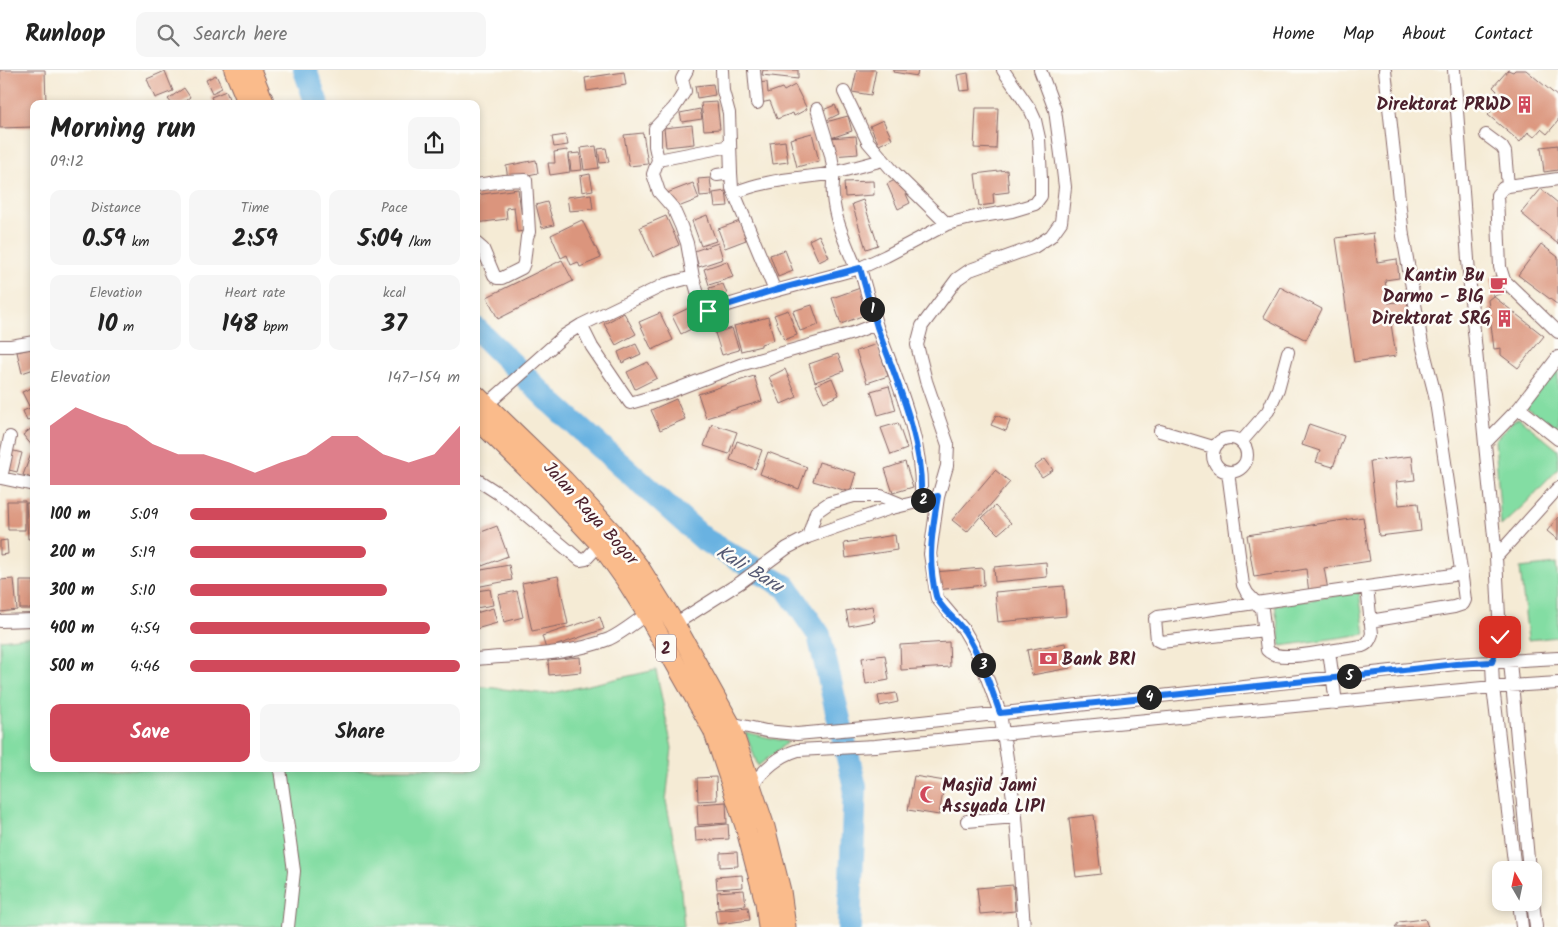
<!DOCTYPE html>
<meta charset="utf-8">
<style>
:root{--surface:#fff;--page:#f6f6f6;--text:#222;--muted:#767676;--line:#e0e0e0;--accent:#d1495b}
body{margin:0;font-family:Kalam,sans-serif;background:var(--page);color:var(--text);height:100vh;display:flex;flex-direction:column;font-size:19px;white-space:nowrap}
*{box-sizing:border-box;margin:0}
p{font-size:16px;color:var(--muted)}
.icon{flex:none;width:28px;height:28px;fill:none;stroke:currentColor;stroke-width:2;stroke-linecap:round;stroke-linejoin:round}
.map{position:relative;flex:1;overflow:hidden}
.details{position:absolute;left:30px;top:30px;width:450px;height:672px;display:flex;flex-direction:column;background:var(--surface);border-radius:10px;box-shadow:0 2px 8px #0003}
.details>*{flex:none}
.needle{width:32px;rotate:351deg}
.fabs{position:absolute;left:1492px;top:791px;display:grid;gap:10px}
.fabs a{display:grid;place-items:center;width:50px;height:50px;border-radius:10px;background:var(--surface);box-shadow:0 2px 8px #0003;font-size:25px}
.pin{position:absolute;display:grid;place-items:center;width:42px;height:42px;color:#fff;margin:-21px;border-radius:10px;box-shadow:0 2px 8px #0006}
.km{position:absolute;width:25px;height:25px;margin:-12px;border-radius:50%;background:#222;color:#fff;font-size:14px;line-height:25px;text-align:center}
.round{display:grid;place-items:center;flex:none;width:52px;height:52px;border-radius:10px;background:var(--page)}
.overview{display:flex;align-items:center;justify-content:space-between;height:85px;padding:0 20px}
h1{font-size:28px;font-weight:800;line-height:38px}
.figures{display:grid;grid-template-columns:repeat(3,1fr);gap:8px;height:85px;padding:5px 20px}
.figures div{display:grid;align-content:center;border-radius:10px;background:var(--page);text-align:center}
.figures b{font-size:25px;font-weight:800}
.figures small{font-size:14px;font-weight:400}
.figures p{font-size:14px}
.chart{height:140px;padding:10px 20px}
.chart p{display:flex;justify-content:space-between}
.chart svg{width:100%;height:90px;margin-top:5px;fill:var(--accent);opacity:.7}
.cta{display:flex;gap:10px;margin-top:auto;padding:10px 20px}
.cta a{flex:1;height:58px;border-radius:10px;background:var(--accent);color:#fff;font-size:20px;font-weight:800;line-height:58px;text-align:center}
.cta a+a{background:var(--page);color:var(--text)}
ul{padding:0 20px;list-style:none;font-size:16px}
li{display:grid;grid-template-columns:80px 60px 1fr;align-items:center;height:38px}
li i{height:12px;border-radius:6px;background:var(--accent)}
header{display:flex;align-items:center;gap:30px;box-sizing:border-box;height:70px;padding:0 25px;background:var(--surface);border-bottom:1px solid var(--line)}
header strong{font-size:24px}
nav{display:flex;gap:28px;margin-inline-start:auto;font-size:18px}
.search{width:350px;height:45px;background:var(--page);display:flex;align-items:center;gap:12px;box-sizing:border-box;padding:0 18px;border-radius:10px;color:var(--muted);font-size:19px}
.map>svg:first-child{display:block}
</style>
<header>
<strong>Runloop</strong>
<div class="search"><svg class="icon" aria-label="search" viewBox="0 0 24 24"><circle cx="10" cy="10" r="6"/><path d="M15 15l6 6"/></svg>Search here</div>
<nav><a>Home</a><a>Map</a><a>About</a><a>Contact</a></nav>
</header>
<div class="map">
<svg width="1558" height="857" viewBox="0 0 1558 857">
<rect width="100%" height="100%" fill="#fdfcf7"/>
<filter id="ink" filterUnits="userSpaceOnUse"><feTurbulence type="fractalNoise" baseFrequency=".02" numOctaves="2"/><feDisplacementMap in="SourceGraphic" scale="10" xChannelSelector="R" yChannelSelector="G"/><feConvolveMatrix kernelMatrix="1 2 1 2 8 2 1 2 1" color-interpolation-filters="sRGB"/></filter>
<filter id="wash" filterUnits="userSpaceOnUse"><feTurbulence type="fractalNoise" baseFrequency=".0096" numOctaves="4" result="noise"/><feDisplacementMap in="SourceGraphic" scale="20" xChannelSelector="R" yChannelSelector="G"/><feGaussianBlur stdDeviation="1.12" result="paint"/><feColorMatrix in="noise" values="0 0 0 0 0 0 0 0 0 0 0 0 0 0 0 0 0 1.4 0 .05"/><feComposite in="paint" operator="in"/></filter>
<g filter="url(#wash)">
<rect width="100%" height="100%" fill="#f5ebd5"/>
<path fill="#83dda3" stroke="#667e67" d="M1558 297V362L1526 337Z
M1519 348 1558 380V399L1526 433 1501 456 1495 370 1512 352Z
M1556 494 1558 511V567L1528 570 1520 498Z
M1359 522 1365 564 1281 576 1275 535Z
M34 566V699H476V616L548 624 656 600 672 678 666 731 679 798 684 857H0V570Z
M745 662 788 672 758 696Z"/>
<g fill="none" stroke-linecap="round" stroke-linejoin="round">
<path stroke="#69b2e1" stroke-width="24" d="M305 0 317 34
M476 259 554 335 705 470 786 517 819 565 855 717 849 857"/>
</g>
<g id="blocks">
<path fill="#db957d" d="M0 0H45L46 34H34V57L0 58Z
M763 0H798V9L762 5Z
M857 0H876L871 25 852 22Z
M894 0H918L917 6 893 2Z
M1508 0 1513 2 1515 0H1526L1558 27V51L1547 64 1541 59 1534 67 1528 62 1520 72 1488 45 1496 36 1489 31 1497 21 1493 17Z
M165 1 173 21 155 28 147 9Z
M624 2 626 15 587 21 585 8Z
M968 3 970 20 960 21 957 5Z
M216 5 222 18 212 23 206 10Z
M767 12 768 23 782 18 784 21 795 15 807 39 794 46 793 43 777 49 770 31 760 33 757 13Z
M713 14 715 25 697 28 695 16Z
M184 18 190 27 181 34H172L168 29Z
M226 21 231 34H214L211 27Z
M717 32 720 59 704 60 701 33Z
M835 35 839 44 827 50 823 40Z
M976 38H998L996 79 974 78Z
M700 39 702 49 682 52 680 43Z
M848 46 852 61 831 68 826 52Z
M883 50 892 69 879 75 870 56Z
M692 55 694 74 666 77 664 58Z
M643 63 648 94 629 96 624 65Z
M812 63 819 91 797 97 790 69Z
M566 65 568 75 554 77 552 67Z
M856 66 858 84 832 86 829 68Z
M785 71 788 92 773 94 770 73Z
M1558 75V100L1544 102 1541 77Z
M596 76 599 98 584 100 581 78Z
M606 78 609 92 600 93 598 79Z
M567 80 570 102 550 105 548 93H555L554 82Z
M580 83 582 100 571 101 569 84Z
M536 90 538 103 508 109 506 96Z
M1007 100 1009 122 993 124 994 134 979 136 975 104Z
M590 104 593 120 582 122 580 106Z
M710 108 712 125 700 126 698 109Z
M899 108 910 133 898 139 887 114Z
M873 111 874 125 845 127 844 112Z
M693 113 699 129 673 139 667 123Z
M518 119 524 161 517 162 514 137 506 138 507 149 476 153V125Z
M1541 119 1558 133V174L1521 143Z
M726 121 728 136 715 137 713 123Z
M591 124 593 139 569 141 567 127Z
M863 130 878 175 866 179 852 134Z
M547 132 554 155 542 158 536 135Z
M707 145 716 171 701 176 692 151Z
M666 146 679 175 653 187 640 157Z
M582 150 601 188 580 197 578 192 571 195 567 185 561 188 551 165Z
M740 151 746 170 725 178 718 159Z
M1373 163 1377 192 1397 189 1399 208 1385 210 1388 233 1407 231 1410 251 1391 254 1396 286 1354 292 1336 168Z
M819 165 829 187 819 192 809 170Z
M718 173 723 189 699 197 694 181Z
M1541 174 1558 187V235L1518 205Z
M785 180 793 201 778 207 770 185Z
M562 190 573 211 498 249 487 227Z
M727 191 733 207 709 215 704 199Z
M1501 204 1507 222 1493 226 1490 209Z
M723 214 727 224 712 228 709 218Z
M863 217 872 242 841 254 832 228Z
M1280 217 1322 239 1306 270 1263 247Z
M1493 226 1544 266 1518 298 1501 285V278L1494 279 1488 230Z
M812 235 819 255 800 261 793 241Z
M691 237 699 255 681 264 672 246Z
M788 240 797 265 784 270 774 245Z
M624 243 636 264 616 275 604 254Z
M660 243 673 270 652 280 639 252Z
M768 247 774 270 761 274V276L741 281 734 256Z
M732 258 739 280 722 285 715 263Z
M636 274 641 284 622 293 618 282Z
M877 274 888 306 867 313 856 281Z
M34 278V299L22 303 17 282Z
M838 284 844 301 815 312 809 294Z
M648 292 657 308 635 319 627 302Z
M785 299 797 327 781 334 769 307Z
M754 306 762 331 706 348 698 324Z
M832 308 839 325 824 332 816 315Z
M889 316 896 340 878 345 871 321Z
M34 317V348L27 351 23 341 30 338 22 322Z
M676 329 685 349 660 360 651 340Z
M996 345 1010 351 1006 361 991 355Z
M898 353 907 379 891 385 881 358Z
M712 354 737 362 729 384 704 376Z
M1309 354 1344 366 1333 397 1316 392 1320 381 1302 375Z
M32 358 34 360V378L23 365Z
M737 371 762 380 755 399 730 390Z
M10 380 22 383 17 402 5 399Z
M768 382 807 397 799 419 760 404Z
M31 384 34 385V409L23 405Z
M1412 386 1415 410 1396 412 1399 435 1418 433 1421 461 1379 466 1370 391Z
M1045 389 1053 400 1042 407 1034 397Z
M819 392 856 403 850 422 813 411Z
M905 392 913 417 893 423 885 399Z
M995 400 1010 412 967 462 952 450Z
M7 431H25V460H8Z
M26 433H34V468L28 469Z
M995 436 1011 453 998 464 982 448Z
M1363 447 1370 491 1324 498 1328 520 1309 523 1306 499 1254 507 1247 465Z
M1558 447V470L1547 461Z
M497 456 508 486 482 496 476 481V464Z
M895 465 897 480 846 488 844 473Z
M7 470 8 484 0 485V471Z
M1046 492 1047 507 995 512 994 497Z
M509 495 512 510 476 517V501Z
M983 498 984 515 936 520 934 502Z
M558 506 568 554 532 561 522 513Z
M14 509 17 540 0 542V510Z
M20 511H34V539H20Z
M1064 516 1066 546 998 552 995 522Z
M490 519 493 535 476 538V521Z
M517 521 523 547 504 552 498 525Z
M872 536 875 551 849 556 846 541Z
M493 538 497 553 476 559V543Z
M600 547 604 559 546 579 542 566Z
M949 572 950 597 901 600 900 575Z
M1065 573 1070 598 1032 605 1027 580Z
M885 585 889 610 866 614 862 588Z
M580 587 581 602 549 605 548 590Z
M896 623 898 632 880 636 878 626Z
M914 706 945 711 939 745 908 740Z
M716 707 717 730 698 731 697 708Z
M726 732 727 753 698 755 697 734Z
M1094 745 1101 804 1076 807 1069 748Z
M728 754 729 769 696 771 695 757Z
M737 782 738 796 720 797V783Z
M742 805 743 817 717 819 716 807Z
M1013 815 1015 841 980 844 977 818Z
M744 820 746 835 718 838 717 822Z
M748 837 750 850 717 854 715 840Z
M1425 849 1428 857H1395L1399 852Z"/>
</g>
</g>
<g filter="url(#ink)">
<use href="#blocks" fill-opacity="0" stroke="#866666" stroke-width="1"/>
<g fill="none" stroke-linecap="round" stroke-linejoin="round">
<defs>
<path id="minor" d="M687 0 682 9 685 21 674 38 655 58V76L658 90 653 104 659 122 673 138 681 156 687 173 693 207
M722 0 723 21 729 43 731 103
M754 0 757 33
M1454 0 1471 230 1496 487 1500 567 1510 591 1529 800
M844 22 868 72 893 101 947 154
M817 39 831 85 834 103 883 90
M1486 65 1502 77 1505 82 1508 116
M658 90 730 76
M717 105 731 103 732 118 775 221
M1558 109 1508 116 1503 118 1497 125 1500 197 1504 210 1558 262
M476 115 504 111 526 110 529 162 527 167 524 193 522 198 502 208H497L494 205 483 179 476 173
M734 123C766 109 800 109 834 103 828 137 843 167 856 198
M860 198C865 217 871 237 877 257 897 311 924 371 921 430
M581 255 592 277 630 333 669 322 740 295 853 263 876 254
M0 276H11L34 272
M1519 338 1558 369
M481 340 565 265 581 255 666 214 693 207 702 238 706 241 711 240 775 221 860 198 886 186 947 154 971 148 1012 141 1035 134 1041 126V109L1039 68 1035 50 1030 39 1003 0
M1160 361 1213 377
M10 367 1 408 34 415
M1213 385a17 17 0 1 1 34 0a17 17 0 1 1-34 0Z
M1242 371 1268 341 1278 319 1288 282
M1485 373 1519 338 1558 287
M1228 402 1243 515 1247 523 1262 539 1267 580C1278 592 1314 583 1329 581
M476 409 507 429 580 490 586 489 600 474
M808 467 816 442 829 433 854 426H881L903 435
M1496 487 1558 418
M0 551 34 550
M1370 551 1454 537 1463 534 1465 530 1461 500
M675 554 741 512 787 478 808 467 888 439 938 427
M1265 560 1161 572 1157 570 1155 549 1158 547 1367 517
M1500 567 1492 592 1493 617 1515 800
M476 589C520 585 567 586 609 569 622 563 635 552 647 544
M1336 633 1329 581 1362 576C1368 574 1370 570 1372 564L1367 517 1453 505 1461 500 1435 325 1422 274 1403 166 1385 0
M730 653 766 661 797 664 875 657 1456 594 1558 588
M280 699 294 801 288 857
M751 716C765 699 778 686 798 680L875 676 1493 617 1558 613
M967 751 1016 747
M1519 832 1522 857
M1533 832 1536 857
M1024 857 1016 747 1000 643 979 586 964 560 937 528 930 484 938 427 947 396 948 375 926 311 917 275 922 256 957 209 970 200 1034 177 1051 166 1061 152 1065 117 1062 92 1055 40 1040 0"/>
<path id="highway" d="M234 0 248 34
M251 0 265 34
M476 325 564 410 612 462 640 498 675 554 730 653 765 757 781 821 786 857
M476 348 553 424 600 474 625 509 647 544 713 660 745 756 765 832 768 857"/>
</defs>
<use href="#minor" stroke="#866666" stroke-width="14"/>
<use href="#highway" stroke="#866666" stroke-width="21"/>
<use href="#minor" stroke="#fff" stroke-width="12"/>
<use href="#highway" stroke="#fabb8b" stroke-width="19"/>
</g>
</g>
<g fill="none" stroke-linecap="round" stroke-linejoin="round" filter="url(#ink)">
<defs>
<path id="route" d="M708 241 775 220 860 198C865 217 871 237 877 257 897 312 924 371 921 430L938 426C932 461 927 491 936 526 939 537 958 551 965 562 981 587 990 615 1000 643L1334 608 1456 594 1492 592 1500 567"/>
</defs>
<use href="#route" stroke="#fff" stroke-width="10"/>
<use href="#route" stroke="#1a73e8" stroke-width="6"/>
</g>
<defs>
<symbol id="building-bare" viewBox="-9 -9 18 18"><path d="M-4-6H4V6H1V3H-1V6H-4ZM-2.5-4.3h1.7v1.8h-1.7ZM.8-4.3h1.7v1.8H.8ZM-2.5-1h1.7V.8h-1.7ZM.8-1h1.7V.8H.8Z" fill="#d1495b" stroke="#fdfcf7" stroke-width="2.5" paint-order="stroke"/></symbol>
<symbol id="cafe-bare" viewBox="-9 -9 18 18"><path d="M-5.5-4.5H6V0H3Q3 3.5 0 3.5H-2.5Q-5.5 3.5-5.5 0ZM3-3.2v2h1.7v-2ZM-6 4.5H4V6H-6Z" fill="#d1495b" stroke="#fdfcf7" stroke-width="2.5" paint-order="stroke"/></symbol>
<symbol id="bank-bare" viewBox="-9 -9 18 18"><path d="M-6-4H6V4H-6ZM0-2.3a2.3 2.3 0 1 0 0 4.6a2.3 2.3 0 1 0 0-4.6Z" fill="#d1495b" stroke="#fdfcf7" stroke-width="2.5" paint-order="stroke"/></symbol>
<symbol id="mosque-bare" viewBox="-9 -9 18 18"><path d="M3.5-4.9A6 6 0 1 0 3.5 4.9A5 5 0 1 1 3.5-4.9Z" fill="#d1495b" stroke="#fdfcf7" stroke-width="2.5" paint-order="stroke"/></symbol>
</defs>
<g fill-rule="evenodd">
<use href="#building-bare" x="1512" y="22" width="25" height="25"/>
<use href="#cafe-bare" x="1486" y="202" width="25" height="25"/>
<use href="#building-bare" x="1492" y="236" width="25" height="25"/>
<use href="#bank-bare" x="1036" y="576" width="25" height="25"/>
<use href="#mosque-bare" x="916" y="712" width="25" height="25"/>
</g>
<g text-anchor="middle" stroke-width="5" stroke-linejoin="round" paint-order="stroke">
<rect fill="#fdfcf7" stroke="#806168" stroke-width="1" x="656" y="564.5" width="20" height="27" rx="4"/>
<g font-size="16" font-weight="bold" fill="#4a1f2b">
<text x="666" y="584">2</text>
</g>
<g font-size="18" font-weight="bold" fill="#4a1f2b" stroke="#fdfcf7" text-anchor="end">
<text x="1511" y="40">Direktorat PRWD</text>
<text x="1484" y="211">Kantin Bu<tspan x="1484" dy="21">Darmo - BIG</tspan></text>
<text x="1491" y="254">Direktorat SRG</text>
<text x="1062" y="595" text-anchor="start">Bank BRI</text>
<text x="942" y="721" text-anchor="start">Masjid Jami<tspan x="942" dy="21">Assyada LIPI</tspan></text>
</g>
<g font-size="18" fill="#4a1f2b" stroke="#fdfcf7">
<text transform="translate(591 443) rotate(48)" y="6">Jalan Raya Bogor</text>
</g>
<g font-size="19" font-style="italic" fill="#565a74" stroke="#fdfcf7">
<text transform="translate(750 498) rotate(31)" y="7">Kali Baru</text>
</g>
</g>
</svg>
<div class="fabs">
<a><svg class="needle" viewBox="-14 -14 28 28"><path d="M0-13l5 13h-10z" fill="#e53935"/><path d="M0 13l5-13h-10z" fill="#767676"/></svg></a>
</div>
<div class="pin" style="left:708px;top:241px;background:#1e9e55"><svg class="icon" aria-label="arrive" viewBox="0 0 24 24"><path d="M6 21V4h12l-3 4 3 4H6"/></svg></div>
<div class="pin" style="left:1500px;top:567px;background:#d93025"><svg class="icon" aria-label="check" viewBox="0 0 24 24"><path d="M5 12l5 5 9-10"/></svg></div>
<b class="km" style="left:872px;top:239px">1</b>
<b class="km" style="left:923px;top:430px">2</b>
<b class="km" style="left:983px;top:595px">3</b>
<b class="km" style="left:1149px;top:627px">4</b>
<b class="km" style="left:1349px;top:606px">5</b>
<section class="details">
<div class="overview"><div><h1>Morning run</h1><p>09:12</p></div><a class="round"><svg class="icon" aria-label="share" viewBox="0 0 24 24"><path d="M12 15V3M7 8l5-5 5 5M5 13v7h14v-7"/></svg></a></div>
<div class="figures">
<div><p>Distance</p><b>0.59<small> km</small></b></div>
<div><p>Time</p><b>2:59</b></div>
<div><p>Pace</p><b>5:04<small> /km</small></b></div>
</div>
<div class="figures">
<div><p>Elevation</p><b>10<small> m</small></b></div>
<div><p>Heart rate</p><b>148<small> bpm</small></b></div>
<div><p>kcal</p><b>37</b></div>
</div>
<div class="chart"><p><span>Elevation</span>147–154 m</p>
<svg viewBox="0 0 160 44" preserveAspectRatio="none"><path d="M0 44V15L10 6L20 11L30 15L40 24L50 29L60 29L70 33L80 38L90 33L100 29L110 20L120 20L130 29L140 33L150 29L160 15V44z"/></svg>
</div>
<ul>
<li><b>100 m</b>5:09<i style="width:73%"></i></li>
<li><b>200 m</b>5:19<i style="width:65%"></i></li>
<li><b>300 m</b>5:10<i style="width:73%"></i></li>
<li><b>400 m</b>4:54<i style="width:89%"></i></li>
<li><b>500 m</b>4:46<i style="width:100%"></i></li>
</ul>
<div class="cta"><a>Save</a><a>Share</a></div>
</section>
</div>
